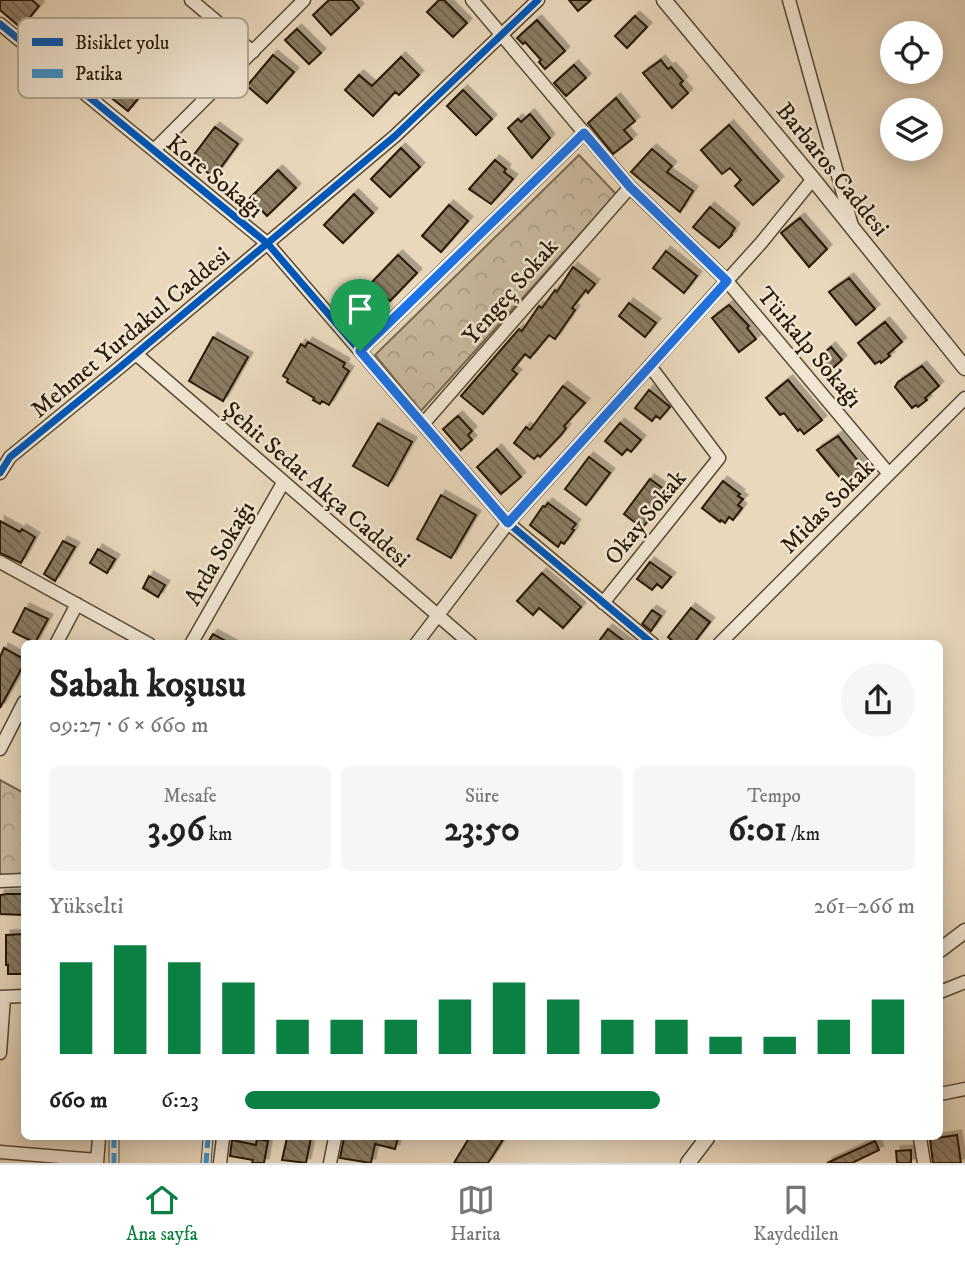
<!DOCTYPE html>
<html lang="tr">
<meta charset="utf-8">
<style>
:root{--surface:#fff;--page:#f6f6f6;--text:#222;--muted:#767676;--line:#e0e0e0;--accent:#0b8043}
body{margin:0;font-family:"IM FELL DW Pica",serif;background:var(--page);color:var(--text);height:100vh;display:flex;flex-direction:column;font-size:26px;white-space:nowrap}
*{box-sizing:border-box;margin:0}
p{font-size:23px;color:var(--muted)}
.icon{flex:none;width:38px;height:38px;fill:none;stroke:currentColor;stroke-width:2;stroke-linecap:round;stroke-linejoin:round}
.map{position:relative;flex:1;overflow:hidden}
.panel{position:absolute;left:21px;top:640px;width:922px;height:500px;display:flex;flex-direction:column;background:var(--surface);border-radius:10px;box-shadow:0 4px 18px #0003}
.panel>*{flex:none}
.tools{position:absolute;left:880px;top:21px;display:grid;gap:14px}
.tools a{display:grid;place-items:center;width:63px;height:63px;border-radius:50%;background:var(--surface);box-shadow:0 4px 18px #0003;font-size:35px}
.pin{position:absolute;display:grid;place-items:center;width:60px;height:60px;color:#fff;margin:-72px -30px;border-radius:50% 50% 50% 0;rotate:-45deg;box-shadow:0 0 7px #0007}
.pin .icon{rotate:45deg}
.round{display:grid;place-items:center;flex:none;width:74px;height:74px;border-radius:37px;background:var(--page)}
.headline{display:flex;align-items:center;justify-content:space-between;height:119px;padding:0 28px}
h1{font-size:38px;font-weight:700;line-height:52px}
.figures{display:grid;grid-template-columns:repeat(3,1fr);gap:10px;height:119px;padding:7px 28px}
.figures div{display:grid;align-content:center;border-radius:10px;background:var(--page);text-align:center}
.figures b{font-size:35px;font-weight:700}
.figures small{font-size:19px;font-weight:400}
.figures p{font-size:19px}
.chart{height:196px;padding:14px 28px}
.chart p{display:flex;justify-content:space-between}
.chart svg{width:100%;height:126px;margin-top:7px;stroke:var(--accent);stroke-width:6}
ul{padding:0 28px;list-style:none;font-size:23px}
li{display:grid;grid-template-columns:112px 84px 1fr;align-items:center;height:52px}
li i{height:18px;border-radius:9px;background:var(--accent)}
.tabs{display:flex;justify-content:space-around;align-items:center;height:98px;border-top:2px solid var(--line);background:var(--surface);font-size:19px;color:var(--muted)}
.tabs a{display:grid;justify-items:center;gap:4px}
.tabs .on{color:var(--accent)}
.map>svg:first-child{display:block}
</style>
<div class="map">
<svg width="965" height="1163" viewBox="0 0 965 1163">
<defs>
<pattern id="forest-crowns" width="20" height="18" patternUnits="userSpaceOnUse" patternTransform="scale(1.75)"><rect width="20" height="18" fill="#c8b89d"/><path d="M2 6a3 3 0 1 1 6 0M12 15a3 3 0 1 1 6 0" fill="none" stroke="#ac9e86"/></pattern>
<pattern id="building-back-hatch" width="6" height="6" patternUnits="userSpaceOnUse" patternTransform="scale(1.75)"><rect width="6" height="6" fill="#8b7c64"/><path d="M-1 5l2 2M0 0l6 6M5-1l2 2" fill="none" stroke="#716550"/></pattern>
<filter id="shadow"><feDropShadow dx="4.5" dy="-4.5" stdDeviation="0" flood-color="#0004"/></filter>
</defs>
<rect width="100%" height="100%" fill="#e9d8bc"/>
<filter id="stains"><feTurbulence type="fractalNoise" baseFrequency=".00286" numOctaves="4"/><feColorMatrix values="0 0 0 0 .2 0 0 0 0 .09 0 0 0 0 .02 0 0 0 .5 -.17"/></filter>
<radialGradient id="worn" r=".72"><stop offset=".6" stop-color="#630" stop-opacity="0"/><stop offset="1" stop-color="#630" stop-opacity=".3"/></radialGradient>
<path fill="url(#forest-crowns)" stroke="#776851" stroke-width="2" d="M579 155 616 194 421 411 375 355Z
M0 780 24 793V877L0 879Z"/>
<path fill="url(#building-back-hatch)" stroke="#261905" stroke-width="2" filter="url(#shadow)" d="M0 0H32L39 6 21 28 0 10Z
M329 0H352L359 8 331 35 313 15Z
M439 0H444L467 23 453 37 427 12Z
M569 0H591L578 11Z
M635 16 647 27 627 48 615 36Z
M537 20 565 51 545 69 539 62 541 60 525 42 523 44 517 38Z
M297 29 321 53 309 64 285 40Z
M273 55 294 72 267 103 247 86Z
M401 57 419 75 399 95 395 92 373 116 345 90 359 75 372 86Z
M661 60 668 69 671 67 683 81 680 84 688 93 672 108 643 73Z
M574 65 586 78 566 96 554 83Z
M113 71 142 94 128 111 99 88Z
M463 90 492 119 476 135 447 106Z
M616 98 635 121 624 130 632 139 613 154 588 123Z
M530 114 550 138 532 158 508 128 518 119 521 122Z
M729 125 779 181 753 205 735 186 741 180 730 168 722 174 701 150Z
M215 127 238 144 214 177 190 160Z
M401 148 420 167 390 197 371 179Z
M652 149 672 166 667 172 693 191 680 212 631 172Z
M495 160 506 169 504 172 513 179 491 204 469 189Z
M278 170 296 188 267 216 250 198Z
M354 194 373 213 343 243 324 225Z
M449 205 468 221 441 252 422 236Z
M710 207 735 228 731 234 732 235 719 248 693 227Z
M800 218 827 249 809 267 781 233Z
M666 251 697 276 684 293 653 268Z
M398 255 417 273 390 301 371 283Z
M573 267 595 284 588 293 586 290 572 308 575 310 555 339 549 335 530 358 525 354 512 370 517 374 483 414 461 396 519 329 522 331 539 306 542 308 555 290 557 292Z
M849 278 875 309 856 325 829 292Z
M356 287 378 312 358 329 336 304Z
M629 303 656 323 645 337 619 316Z
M729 305 749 326 747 328 756 339 739 352 712 318Z
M885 322 902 342 888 354 890 356 881 363 880 361 875 364 858 343Z
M213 337 248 357 223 401 189 381Z
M308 342 345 363 343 367 349 371 329 405 322 401 320 404 313 400 314 398 287 382 288 379 283 376 301 344 305 347Z
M831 347 842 360 825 375 814 362Z
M922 366 939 386 925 398 927 400 918 407 916 405 912 408 895 387 898 382Z
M788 380 822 420 804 434 800 429 798 431 784 413 780 415 766 398Z
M563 386 585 403 564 426 566 428 561 435 540 457 538 455 534 459 514 443 526 427 530 430Z
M649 390 670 407 660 419 656 416 652 421 635 408Z
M458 416 472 431 468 435 472 440 461 450 443 429Z
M378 423 412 442 388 486 353 466Z
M620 423 641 440 631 452 627 449 622 455 605 441Z
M838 436 863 467 851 477 853 479 846 485 817 450Z
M497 449 521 477 501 494 477 467Z
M589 457 610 473 586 505 565 489Z
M650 479 669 493 661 504 662 505 642 528 624 514Z
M723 481 740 494 738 496 743 499 738 505 742 508 733 520 729 517 725 523 721 520 720 522 702 508Z
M441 495 476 515 451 558 417 539Z
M548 503 576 524 572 529 574 530 564 544 561 542 558 547 530 525 543 506 545 507Z
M0 521 20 532 22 529 35 537 21 563 0 553Z
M63 541 75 547 55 581 44 574Z
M98 549 115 559 107 573 90 563Z
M650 562 671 577 662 588 657 584 652 590 637 579Z
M542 573 581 607 563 628 539 608 533 615 517 601Z
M149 576 165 585 158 597 143 588Z
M25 608 48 619 35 643 13 632Z
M691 608 710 622 693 644H676L668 637Z
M652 610 661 616 651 631 642 624Z
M608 629 628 644H597Z
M213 634 231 644H207Z
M4 648 24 659V664L0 708V657Z
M7 894H24V915L0 914V895Z
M24 934V974H8V965H6V935Z
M957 1135 961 1163H933L930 1139Z
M287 1138H311L306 1163 282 1160Z
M344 1138H398L395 1149 375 1144 371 1163 340 1158Z
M469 1138H504L488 1163H454Z
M257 1139 268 1141 264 1163H252L253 1160 230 1156 232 1140 256 1145Z
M875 1141 879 1150 852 1163H827Z
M911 1150V1163H897L896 1151Z"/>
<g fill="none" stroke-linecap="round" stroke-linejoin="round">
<defs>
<path id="pedestrian" d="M114 1138V1163
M206 1163 208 1138"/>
<path id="minor" d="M191 0 253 52
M472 0 630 187 727 281 889 474
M789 0 852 226
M0 24 268 244 508 523 653 644
M154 150 304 0
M360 351 584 133
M136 354 471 644
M423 424 630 187
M0 473 10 457 119 368 395 136 538 0
M0 562 149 644
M603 603 719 458 650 366
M56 644 77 604
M191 644 283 483
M416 644 508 523 761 243 813 179
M719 644 965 398
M0 749 24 702
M0 881 24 880
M940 992 965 982
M0 997 24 996
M0 1053 4 997
M940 1094 965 1089
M920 1138 924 1163
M0 1152 97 1160
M97 1163 99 1138
M220 1163 223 1138
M330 1163 335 1138"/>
<path id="tertiary" d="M664 0 813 179 965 368
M940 950 965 931
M688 1163 707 1138"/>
</defs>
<use href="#pedestrian" stroke="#574933" stroke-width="11"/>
<use href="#minor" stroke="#574933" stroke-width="15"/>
<use href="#tertiary" stroke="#574933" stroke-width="17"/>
<use href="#pedestrian" stroke="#f1e6d3" stroke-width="9"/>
<use href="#minor" stroke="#f1e6d3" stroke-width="12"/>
<use href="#tertiary" stroke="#f1e6d3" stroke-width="14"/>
<path stroke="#3b93d1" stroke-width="5" stroke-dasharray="10 5" stroke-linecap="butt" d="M114 1138V1163
M206 1163 208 1138"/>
<defs>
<path id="cycleway" d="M0 24 268 244 508 523 653 644
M0 473 10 457 119 368 395 136 538 0"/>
</defs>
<use href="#cycleway" stroke="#f1e6d3" stroke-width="11"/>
<use href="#cycleway" stroke="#0057b8" stroke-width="7"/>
</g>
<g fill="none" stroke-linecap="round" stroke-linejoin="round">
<defs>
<path id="route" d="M584 133 630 187 727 281 508 523 360 351Z"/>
</defs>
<use href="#route" stroke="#fff" stroke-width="14"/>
<use href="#route" stroke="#1a73e8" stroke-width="9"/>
</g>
<g text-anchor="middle" stroke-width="5" stroke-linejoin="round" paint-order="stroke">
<g font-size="24" fill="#261905" stroke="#f1e6d3">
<text transform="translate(833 169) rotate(51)" y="8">Barbaros Caddesi</text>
<text transform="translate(215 176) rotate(39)" y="8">Kore Sokağı</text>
<text transform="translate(510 291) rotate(-49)" y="8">Yengeç Sokak</text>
<text transform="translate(130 332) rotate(-40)" y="8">Mehmet Yurdakul Caddesi</text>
<text transform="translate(810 347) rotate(50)" y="8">Türkalp Sokağı</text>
<text transform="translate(317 484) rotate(41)" y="8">Şehit Sedat Akça Caddesi</text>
<text transform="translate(827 506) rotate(-45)" y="8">Midas Sokak</text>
<text transform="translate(645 517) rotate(-51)" y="8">Okay Sokak</text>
<text transform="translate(219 553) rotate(-60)" y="8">Arda Sokağı</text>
</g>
</g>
<rect x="18" y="18" width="230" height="80" rx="10" fill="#f1e6d3" stroke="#b4a895" stroke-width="2"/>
<rect x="32" y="38" width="31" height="8" fill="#0057b8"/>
<rect x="32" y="69" width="31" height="9" fill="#3b93d1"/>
<g font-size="19" fill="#261905">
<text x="75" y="49">Bisiklet yolu</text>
<text x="75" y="80">Patika</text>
</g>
<rect width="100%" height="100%" filter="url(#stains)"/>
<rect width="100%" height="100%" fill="url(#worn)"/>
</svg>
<div class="tools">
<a><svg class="icon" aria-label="locate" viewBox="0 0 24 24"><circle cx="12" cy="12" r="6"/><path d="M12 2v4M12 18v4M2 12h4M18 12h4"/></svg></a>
<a><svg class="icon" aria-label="layers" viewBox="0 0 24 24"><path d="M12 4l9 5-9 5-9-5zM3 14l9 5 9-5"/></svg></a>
</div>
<div class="pin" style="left:360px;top:351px;background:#1e9e55"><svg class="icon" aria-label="arrive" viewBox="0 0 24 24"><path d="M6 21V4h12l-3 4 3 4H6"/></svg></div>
<section class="panel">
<div class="headline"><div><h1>Sabah koşusu</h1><p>09:27 · 6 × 660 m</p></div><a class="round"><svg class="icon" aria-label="share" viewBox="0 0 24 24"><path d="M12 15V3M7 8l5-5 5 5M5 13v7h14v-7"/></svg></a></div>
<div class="figures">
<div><p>Mesafe</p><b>3.96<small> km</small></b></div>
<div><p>Süre</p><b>23:50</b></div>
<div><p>Tempo</p><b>6:01<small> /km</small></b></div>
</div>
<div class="chart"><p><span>Yükselti</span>261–266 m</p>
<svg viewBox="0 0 160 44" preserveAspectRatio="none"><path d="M5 44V12M15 44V6M25 44V12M35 44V19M45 44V32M55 44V32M65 44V32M75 44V25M85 44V19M95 44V25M105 44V32M115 44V32M125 44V38M135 44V38M145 44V32M155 44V25"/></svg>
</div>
<ul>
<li><b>660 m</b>6:23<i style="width:62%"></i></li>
</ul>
</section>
</div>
<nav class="tabs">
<a class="on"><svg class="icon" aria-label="home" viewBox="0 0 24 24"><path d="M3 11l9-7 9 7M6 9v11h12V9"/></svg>Ana sayfa</a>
<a><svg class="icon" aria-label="map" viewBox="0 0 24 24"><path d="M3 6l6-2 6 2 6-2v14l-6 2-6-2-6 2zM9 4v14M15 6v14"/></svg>Harita</a>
<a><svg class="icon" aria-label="saved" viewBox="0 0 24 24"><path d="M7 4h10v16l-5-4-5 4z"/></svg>Kaydedilen</a>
</nav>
